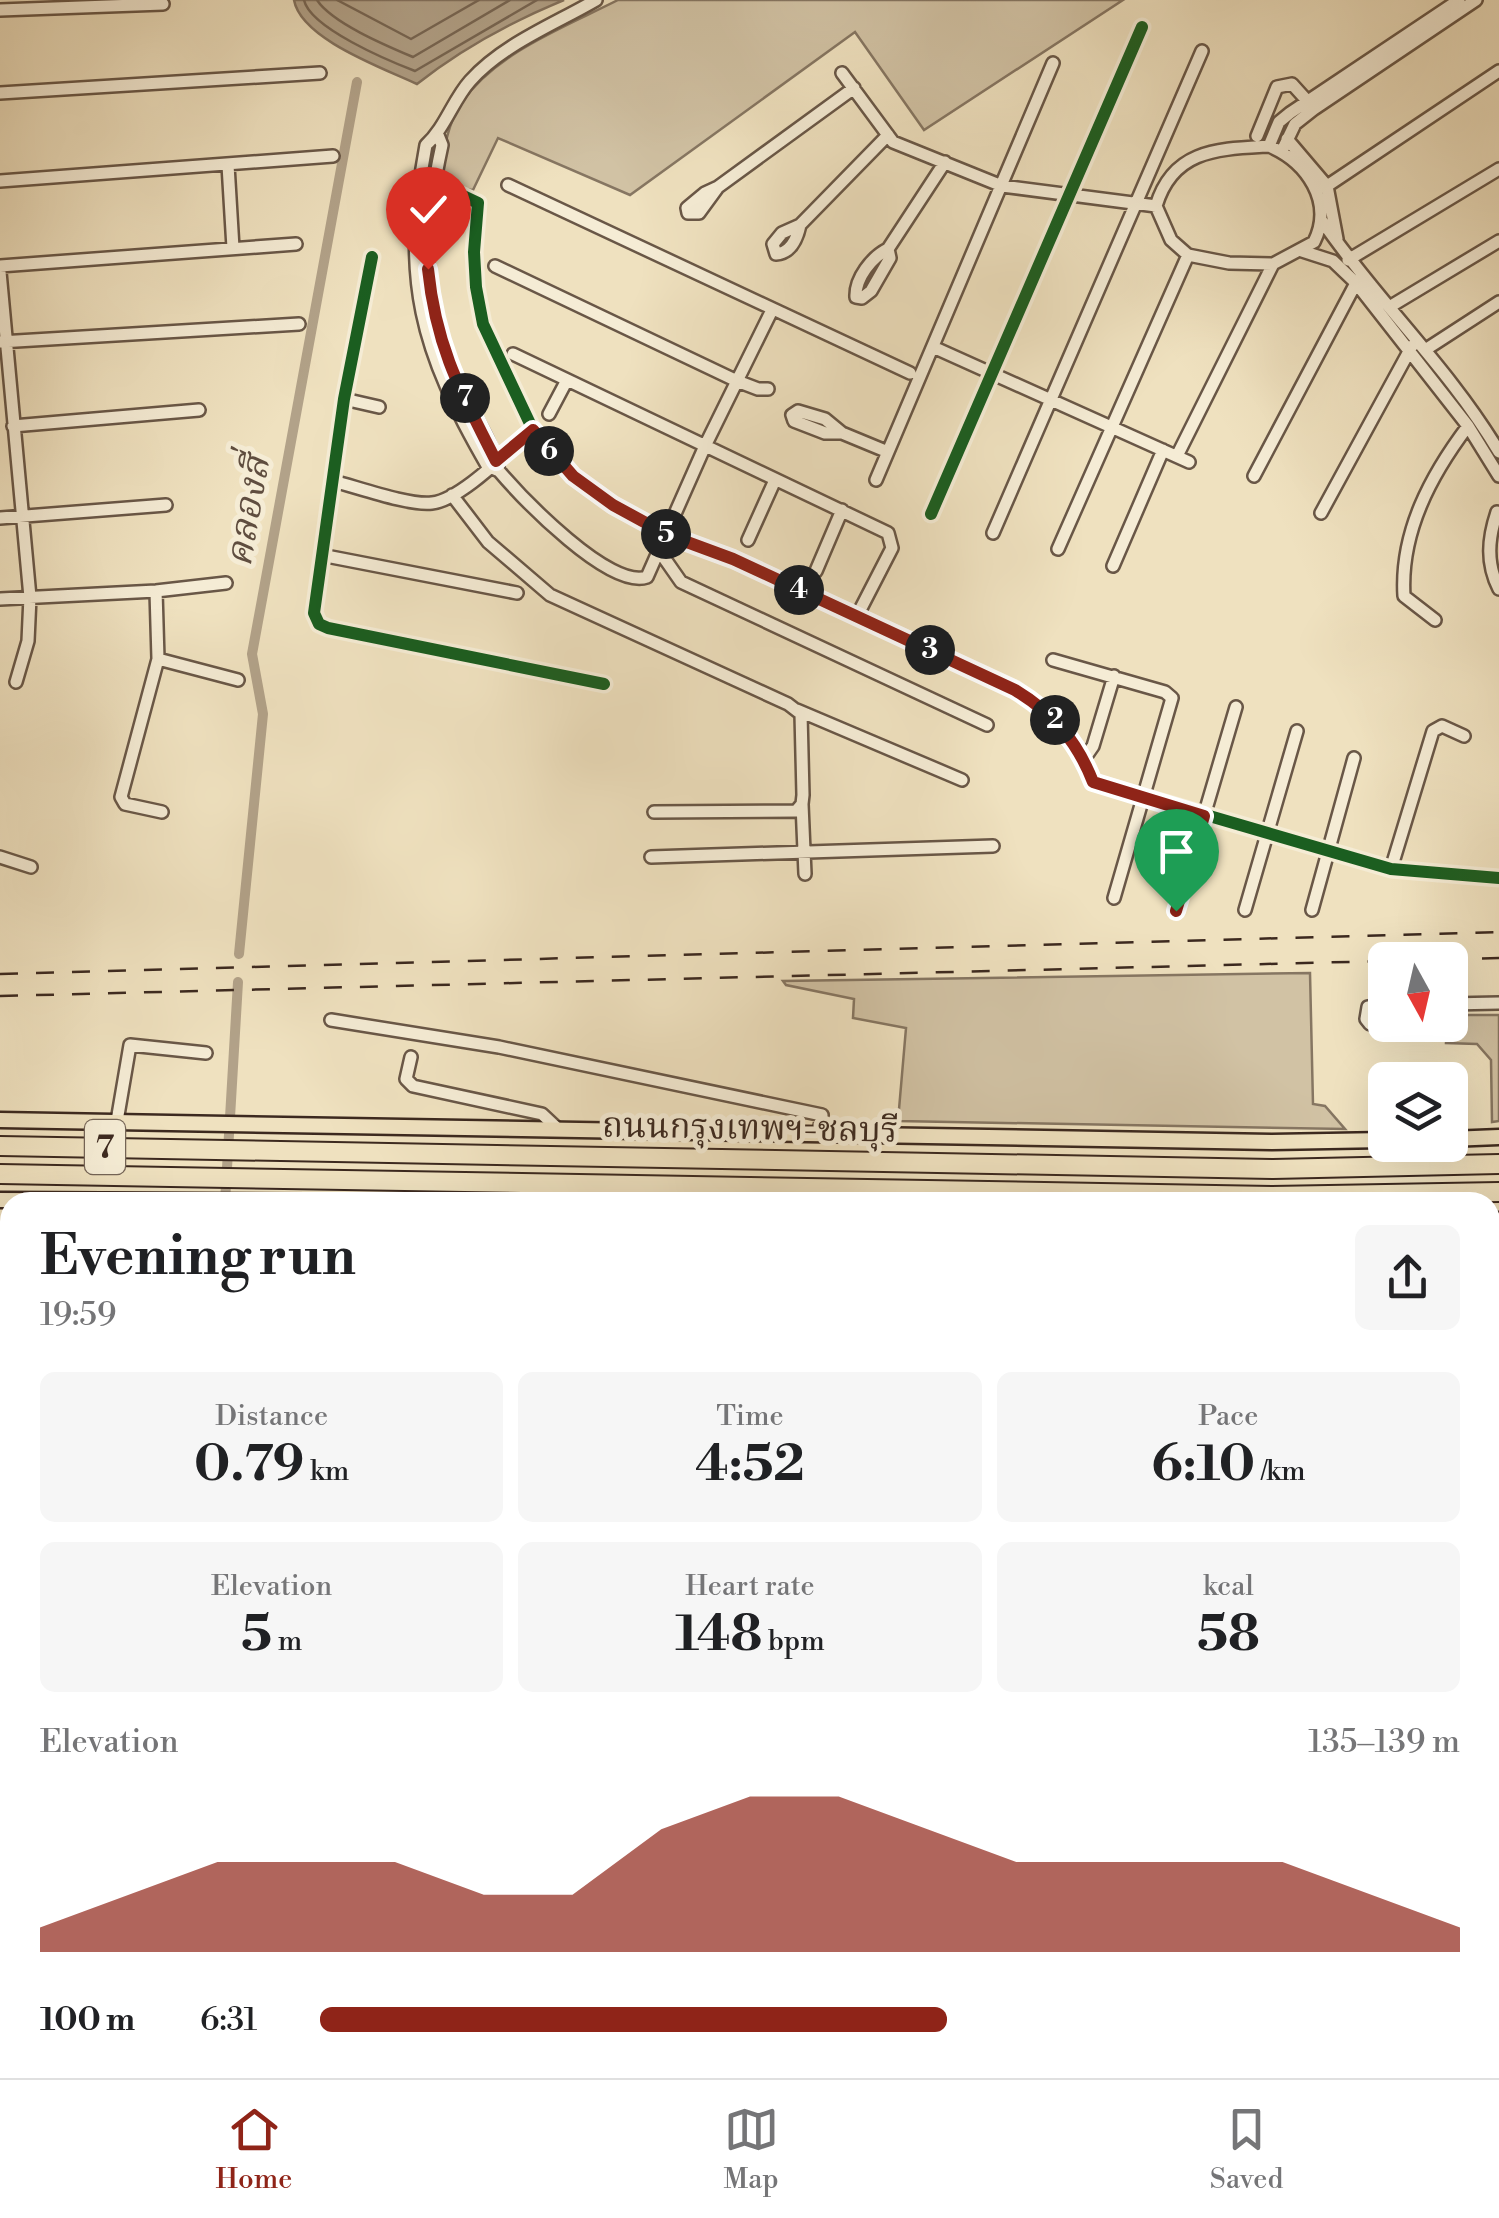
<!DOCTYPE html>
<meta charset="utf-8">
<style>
:root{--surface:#fff;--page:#f6f6f6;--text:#202124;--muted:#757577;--line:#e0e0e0;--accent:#8f2418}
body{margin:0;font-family:"Libre Bodoni","Noto Serif Thai",serif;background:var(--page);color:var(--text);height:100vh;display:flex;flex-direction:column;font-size:38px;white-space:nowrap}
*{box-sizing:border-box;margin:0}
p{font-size:32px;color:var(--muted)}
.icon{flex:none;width:55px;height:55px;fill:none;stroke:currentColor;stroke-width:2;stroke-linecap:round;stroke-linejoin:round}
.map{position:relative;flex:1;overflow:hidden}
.panel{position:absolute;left:0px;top:1192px;width:1500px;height:888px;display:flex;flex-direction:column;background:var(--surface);border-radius:30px 30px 0 0;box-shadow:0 10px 40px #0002}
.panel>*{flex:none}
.needle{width:65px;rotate:172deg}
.fabs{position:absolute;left:1368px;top:942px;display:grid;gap:20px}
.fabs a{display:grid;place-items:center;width:100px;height:100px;border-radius:15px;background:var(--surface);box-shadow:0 10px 40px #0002;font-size:50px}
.pin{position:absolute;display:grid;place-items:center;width:85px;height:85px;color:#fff;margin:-102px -42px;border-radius:50% 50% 50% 0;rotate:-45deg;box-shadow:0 0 10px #0007}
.pin .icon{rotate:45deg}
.km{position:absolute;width:50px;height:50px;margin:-25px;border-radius:50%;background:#222;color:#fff;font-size:28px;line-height:50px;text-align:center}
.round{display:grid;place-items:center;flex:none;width:105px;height:105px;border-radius:15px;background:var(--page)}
.summary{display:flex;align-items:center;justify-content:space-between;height:170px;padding:0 40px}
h1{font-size:55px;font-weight:700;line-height:75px}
.metrics{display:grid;grid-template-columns:repeat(3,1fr);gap:15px;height:170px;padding:10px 40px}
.metrics div{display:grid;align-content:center;border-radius:15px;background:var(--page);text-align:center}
.metrics b{font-size:50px;font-weight:700}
.metrics small{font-size:28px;font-weight:400}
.metrics p{font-size:28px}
.chart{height:280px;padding:20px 40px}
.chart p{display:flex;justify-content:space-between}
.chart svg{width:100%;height:180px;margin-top:10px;fill:var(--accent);opacity:.7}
ul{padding:0 40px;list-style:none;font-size:32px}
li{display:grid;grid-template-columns:160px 120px 1fr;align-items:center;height:75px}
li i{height:25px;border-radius:12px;background:var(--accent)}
.tab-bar{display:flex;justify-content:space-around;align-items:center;height:140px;border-top:2px solid var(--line);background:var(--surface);font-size:28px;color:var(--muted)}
.tab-bar a{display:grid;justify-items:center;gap:5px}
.tab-bar .selected{color:var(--accent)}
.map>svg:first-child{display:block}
</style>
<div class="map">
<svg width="1499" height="2078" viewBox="0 0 1499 2078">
<rect width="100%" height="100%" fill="#efe1bf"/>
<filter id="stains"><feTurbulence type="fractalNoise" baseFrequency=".002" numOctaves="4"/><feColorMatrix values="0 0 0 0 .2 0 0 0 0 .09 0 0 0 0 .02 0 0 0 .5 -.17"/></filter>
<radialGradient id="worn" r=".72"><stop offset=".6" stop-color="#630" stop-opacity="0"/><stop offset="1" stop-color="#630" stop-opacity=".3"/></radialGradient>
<path fill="#d1c2a4" stroke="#867662" stroke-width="2.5" d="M618 0H1123L924 130 855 32 630 195 498 138 473 190 442 188 437 176C444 153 448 121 462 102 497 52 565 27 618 0Z
M1310 973 1313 1104 1325 1106 1345 1129 898 1121 906 1028 853 1018 854 999 786 985 783 981Z
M1465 1015H1499V1121L1492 1122 1491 1060 1477 1044 1446 1043 1447 1026 1462 1028Z
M10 1581V1650H0V1582Z
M0 1663H10V1733H0Z
M1490 1732 1499 1733V2078H1107L1110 2070H1490Z
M881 2070H1078L1076 2078H880Z"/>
<path fill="#b2a289" stroke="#83725f" stroke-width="2.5" d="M294 0H564C513 21 461 49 417 84 383 68 301 39 294 0Z
M1132 2070H1213L1214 2078H1132Z"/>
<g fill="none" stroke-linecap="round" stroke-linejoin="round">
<path stroke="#776654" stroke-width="2.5" d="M304 0C310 28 389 61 415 71L537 0
M317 0C332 23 387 46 413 57L510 0
M337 0 411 39 479 0"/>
<path stroke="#83725f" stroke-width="2.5" d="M1490 1747 1499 1749
M1412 2070 1441 2078"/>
<path stroke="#b2a289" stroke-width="10" d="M239 954 263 714 252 654 357 82
M225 1202 238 982
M1490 1510 1499 1512
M320 2070 323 2078"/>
<defs>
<path id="minor" d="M0 10 163 4
M842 73 893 142 1002 186 1156 206
M0 93 320 73
M438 135 442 145C426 218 417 295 449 366 464 401 490 435 499 471L492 468
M1257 136 1277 87 1292 84 1311 105
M1287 139 1327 186 1337 239
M1269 146C1307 162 1334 202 1314 242L1273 264 1229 263 1188 255 1171 240 1156 206C1173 149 1218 149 1269 146Z
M1269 146 1279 122 1290 113 1459 0
M1282 151 1295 124 1314 109 1476 0
M228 165 233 248
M0 181 333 156
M508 185 910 373
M1318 188 1327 186 1499 71
M419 193 461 195 478 203 474 252 476 287 483 324 533 430 573 476 613 505 668 535 733 559 1015 689C1053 713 1077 741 1093 782L1391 869 1499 878
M688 213 687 208 705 193 718 187 854 88
M688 213H699L718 187
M1322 221C1377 301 1450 369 1499 452
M800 225C797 239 791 253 776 254L773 244 782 233 800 225 888 135
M888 249 890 258 871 291 862 298 856 297C855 278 872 257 888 249L945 162
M1302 251 1333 261 1356 283 1468 426 1499 476
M372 257 344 399 314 613 319 624 328 628 604 684
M1348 260 1499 169
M0 266 296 244
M495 266 737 381 758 389H768
M0 272 30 597 28 641 16 682
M1391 306 1499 241
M0 342 299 324
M933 347 1189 462
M1425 350 1499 302
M513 354 888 533 892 548 857 616
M344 399 379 407
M549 414 567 380
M13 426 199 410
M842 433H825L794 421 792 415 798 411 825 419 842 433 888 452
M1177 456 1273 264
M488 467C420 350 401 279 426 145 445 128 453 100 470 81 503 44 555 24 596 0
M499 471C523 499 610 590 647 577L705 446 772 310
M1254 476 1356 283
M876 480 1053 63
M333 481C357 487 410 506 432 503 461 500 510 449 533 430
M452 495 488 542 550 595 788 704 801 714 803 795 802 804 796 811 654 812
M1497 512C1488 539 1486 563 1499 589
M1321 513 1412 346
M931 514 1142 27
M0 518 166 505
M993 533 1202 51
M748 540 775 480
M1058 549 1188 255
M660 552 681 582 987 725
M321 555 517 593
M1113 566 1163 450
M816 571 842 510
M156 591 158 659 121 797 125 804 162 812
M0 599 156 591 226 583
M1435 620 1404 596C1400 532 1431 475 1468 426
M158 659 238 680
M1053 660 1165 692 1172 698 1114 898
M797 710 962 780
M1084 759 1093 746 1114 676
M802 804 805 874
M0 857 31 867
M651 857 993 846
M1391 869 1433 731 1442 726 1464 736
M1245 910 1297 731
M1312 910 1354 758
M1176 911 1236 707
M1450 1004 1499 1003
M1385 1005 1368 1007 1366 1019 1370 1024H1385
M331 1020 499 1047 822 1115 819 1132
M411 1057 406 1079 413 1086 542 1114 557 1128
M117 1121 130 1045 206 1053
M0 1351H10
M1490 1371 1499 1374
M1490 1499 1499 1502
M0 1502 10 1501
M1490 1554 1499 1556
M1490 1624 1499 1626
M0 1653H10
M1490 1692 1499 1694
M0 1809H10
M0 1887 10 1884
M231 2070 233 2078
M338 2070 340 2078
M540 2070 542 2078
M86 2078V2070
M467 2078 498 2070
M653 2078 685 2070
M745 2078 746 2070
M1085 2078 1087 2070
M1102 2078 1105 2070"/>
<path id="major" d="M0 1120 1272 1142 1385 1140
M1450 1139 1499 1137
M0 1200 417 1202
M1490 1221 1499 1220"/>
<path id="highway" d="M0 1146 1273 1169 1499 1164
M0 1174 1272 1196 1499 1192"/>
</defs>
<use href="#minor" stroke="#695747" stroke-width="16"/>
<use href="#major" stroke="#3c291f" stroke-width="19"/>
<use href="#highway" stroke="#3c291f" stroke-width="22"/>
<use href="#minor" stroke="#f5ecd5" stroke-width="11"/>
<use href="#major" stroke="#efe1bf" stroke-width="14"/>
<use href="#highway" stroke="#efe1bf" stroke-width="18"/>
<path stroke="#3c291f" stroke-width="2.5" stroke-dasharray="18 18" stroke-linecap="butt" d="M1410 960 1499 958
M0 974 1499 932
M0 996 1385 961"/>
<defs>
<path id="cycleway" d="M419 193 461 195 478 203 474 252 476 287 483 324 533 430 573 476 613 505 668 535 733 559 1015 689C1053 713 1077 741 1093 782L1391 869 1499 878
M372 257 344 399 314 613 319 624 328 628 604 684
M931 514 1142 27"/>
</defs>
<use href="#cycleway" stroke="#f5ecd5" stroke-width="19"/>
<use href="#cycleway" stroke="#1b5e20" stroke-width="12"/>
</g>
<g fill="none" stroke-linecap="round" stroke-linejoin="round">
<defs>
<path id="route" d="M428 269C436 348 461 392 496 461L533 430 573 476 613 505 668 535 733 559 1015 690C1053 713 1077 741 1093 782L1204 816 1176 911"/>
</defs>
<use href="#route" stroke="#fff" stroke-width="20"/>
<use href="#route" stroke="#8f2418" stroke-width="12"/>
</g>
<g text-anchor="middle" stroke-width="10" stroke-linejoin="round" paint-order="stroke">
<rect fill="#f5ecd5" stroke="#746456" stroke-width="2.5" x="85" y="1120" width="40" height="54" rx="8"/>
<g font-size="32" font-weight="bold" fill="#3c291f">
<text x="105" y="1158">7</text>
</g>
<g font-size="35" fill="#3c291f" stroke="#f5ecd5">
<text transform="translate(750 1127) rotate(1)" y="12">ถนนกรุงเทพฯ-ชลบุรี</text>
</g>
<g font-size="38" font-style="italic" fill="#5f4d3f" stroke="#f5ecd5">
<text transform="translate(247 511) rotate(-80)" y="13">คลองสี่</text>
</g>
</g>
<rect width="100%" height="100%" filter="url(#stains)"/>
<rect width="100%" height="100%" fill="url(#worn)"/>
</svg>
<div class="fabs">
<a><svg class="needle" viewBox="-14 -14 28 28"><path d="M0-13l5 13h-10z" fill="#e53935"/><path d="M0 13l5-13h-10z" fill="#757577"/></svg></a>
<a><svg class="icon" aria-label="layers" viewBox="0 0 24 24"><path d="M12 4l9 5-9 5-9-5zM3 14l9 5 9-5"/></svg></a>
</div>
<div class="pin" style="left:1176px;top:911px;background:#1e9e55"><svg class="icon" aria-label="arrive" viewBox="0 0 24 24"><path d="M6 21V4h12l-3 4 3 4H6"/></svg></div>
<div class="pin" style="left:428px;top:269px;background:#d93025"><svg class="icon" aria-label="check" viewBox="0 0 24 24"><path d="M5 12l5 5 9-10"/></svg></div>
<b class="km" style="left:1055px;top:720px">2</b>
<b class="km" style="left:930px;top:650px">3</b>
<b class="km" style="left:799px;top:590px">4</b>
<b class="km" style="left:666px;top:534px">5</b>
<b class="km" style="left:549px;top:451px">6</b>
<b class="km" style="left:465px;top:398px">7</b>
<section class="panel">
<div class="summary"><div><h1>Evening run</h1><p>19:59</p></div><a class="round"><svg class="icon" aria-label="share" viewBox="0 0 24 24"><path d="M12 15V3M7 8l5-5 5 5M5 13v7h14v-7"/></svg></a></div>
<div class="metrics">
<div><p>Distance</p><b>0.79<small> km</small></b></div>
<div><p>Time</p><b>4:52</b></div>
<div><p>Pace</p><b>6:10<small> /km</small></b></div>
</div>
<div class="metrics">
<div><p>Elevation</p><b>5<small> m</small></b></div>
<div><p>Heart rate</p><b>148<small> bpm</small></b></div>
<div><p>kcal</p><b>58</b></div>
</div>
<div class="chart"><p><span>Elevation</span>135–139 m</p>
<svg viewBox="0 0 160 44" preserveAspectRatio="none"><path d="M0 44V38L10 30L20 22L30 22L40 22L50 30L60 30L70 14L80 6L90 6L100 14L110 22L120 22L130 22L140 22L150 30L160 38V44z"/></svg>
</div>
<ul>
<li><b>100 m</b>6:31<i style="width:55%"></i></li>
</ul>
</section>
</div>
<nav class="tab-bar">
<a class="selected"><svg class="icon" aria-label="home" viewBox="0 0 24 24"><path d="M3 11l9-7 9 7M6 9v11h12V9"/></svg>Home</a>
<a><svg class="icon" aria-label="map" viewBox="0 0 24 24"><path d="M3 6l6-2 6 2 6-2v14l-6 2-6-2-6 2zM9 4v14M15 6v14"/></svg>Map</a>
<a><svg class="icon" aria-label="saved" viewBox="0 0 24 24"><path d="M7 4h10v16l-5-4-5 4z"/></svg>Saved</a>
</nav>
